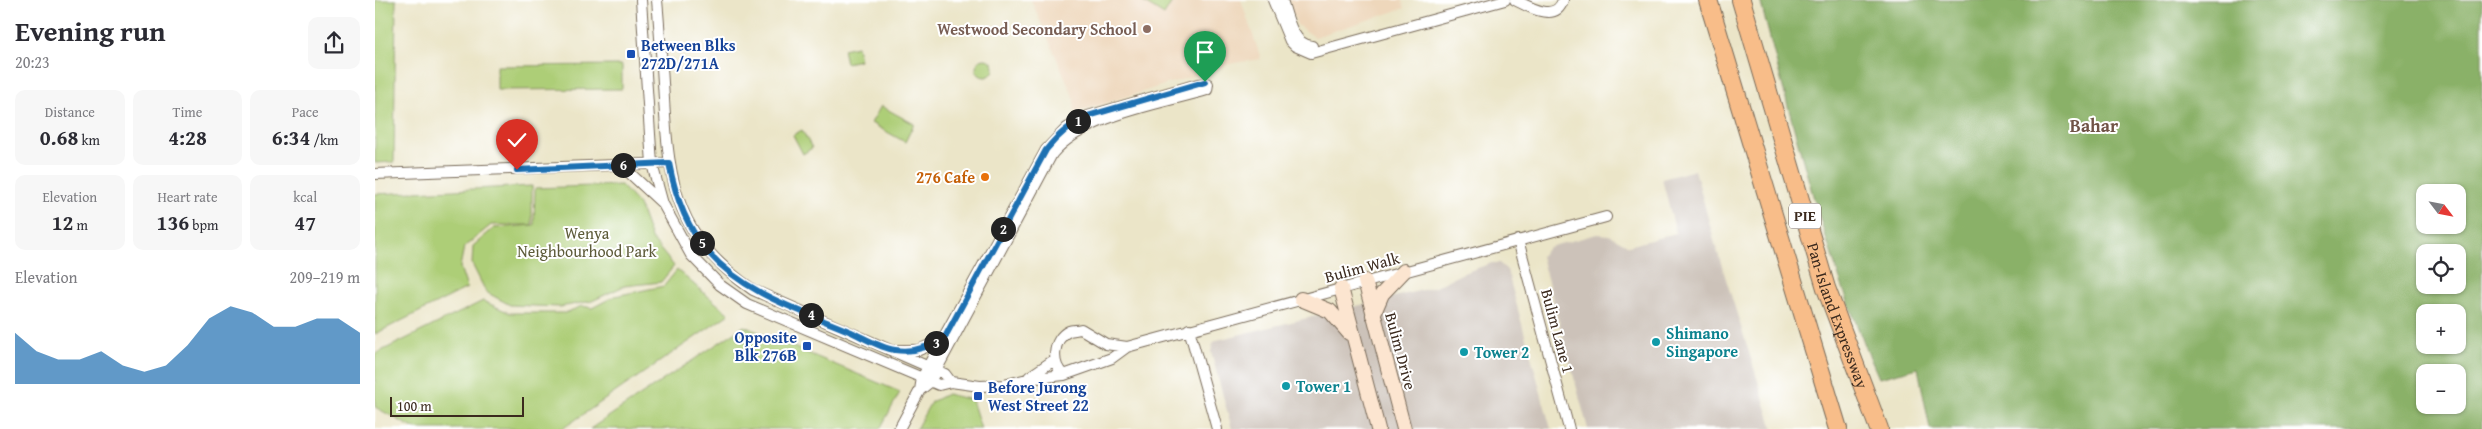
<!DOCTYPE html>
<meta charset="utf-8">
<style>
:root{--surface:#fff;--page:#f7f7f7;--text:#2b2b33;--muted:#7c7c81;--accent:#1f6fb2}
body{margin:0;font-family:"Gentium Book Plus",serif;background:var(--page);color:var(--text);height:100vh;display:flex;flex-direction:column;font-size:19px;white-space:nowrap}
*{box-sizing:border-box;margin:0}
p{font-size:16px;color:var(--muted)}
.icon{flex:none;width:28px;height:28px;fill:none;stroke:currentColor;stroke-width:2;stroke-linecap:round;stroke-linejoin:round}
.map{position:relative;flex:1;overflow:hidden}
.drawer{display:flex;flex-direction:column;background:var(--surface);width:375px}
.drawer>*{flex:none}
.needle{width:32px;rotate:122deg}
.fabs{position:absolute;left:2041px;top:184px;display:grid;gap:10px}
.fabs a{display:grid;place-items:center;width:50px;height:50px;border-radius:10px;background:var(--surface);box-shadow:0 1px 4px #0004;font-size:25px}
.scale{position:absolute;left:15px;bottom:12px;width:134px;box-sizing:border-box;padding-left:5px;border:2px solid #3b2a1e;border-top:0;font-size:14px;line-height:18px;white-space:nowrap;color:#3b2a1e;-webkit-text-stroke:4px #fff;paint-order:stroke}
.pin{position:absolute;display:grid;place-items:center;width:42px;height:42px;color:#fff;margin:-51px -21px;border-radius:50% 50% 50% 0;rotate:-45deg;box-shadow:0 0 5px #0007}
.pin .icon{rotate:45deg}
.km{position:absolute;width:25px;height:25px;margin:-12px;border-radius:50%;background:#222;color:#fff;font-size:14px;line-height:25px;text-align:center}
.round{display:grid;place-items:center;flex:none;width:52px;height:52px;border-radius:10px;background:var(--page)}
.head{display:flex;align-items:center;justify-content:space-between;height:85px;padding:0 15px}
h1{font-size:28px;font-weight:700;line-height:38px}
.figures{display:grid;grid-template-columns:repeat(3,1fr);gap:8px;height:85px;padding:5px 15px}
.figures div{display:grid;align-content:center;border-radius:10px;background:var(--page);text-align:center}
.figures b{font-size:21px;font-weight:700}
.figures small{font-size:14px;font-weight:400}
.figures p{font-size:14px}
.chart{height:140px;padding:10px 15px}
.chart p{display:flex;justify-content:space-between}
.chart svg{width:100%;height:90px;margin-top:5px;fill:var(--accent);opacity:.7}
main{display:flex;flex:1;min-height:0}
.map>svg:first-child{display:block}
</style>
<main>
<section class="drawer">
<div class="head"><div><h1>Evening run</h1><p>20:23</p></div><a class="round"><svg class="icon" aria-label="share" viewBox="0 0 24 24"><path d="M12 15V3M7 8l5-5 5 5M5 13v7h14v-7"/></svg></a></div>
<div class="figures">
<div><p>Distance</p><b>0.68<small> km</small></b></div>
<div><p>Time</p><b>4:28</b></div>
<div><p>Pace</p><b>6:34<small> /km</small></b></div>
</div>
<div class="figures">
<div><p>Elevation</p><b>12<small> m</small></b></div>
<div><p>Heart rate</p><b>136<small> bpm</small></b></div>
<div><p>kcal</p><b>47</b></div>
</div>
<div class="chart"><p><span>Elevation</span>209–219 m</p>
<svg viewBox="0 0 160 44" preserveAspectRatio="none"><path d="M0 44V19L10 28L20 32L30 32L40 28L50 35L60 38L70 35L80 25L90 12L100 6L110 9L120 16L130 16L140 12L150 12L160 19V44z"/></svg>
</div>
</section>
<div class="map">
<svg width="2107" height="429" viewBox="0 0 2107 429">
<rect width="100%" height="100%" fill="#fff"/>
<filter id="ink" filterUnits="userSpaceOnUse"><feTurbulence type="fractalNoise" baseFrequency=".02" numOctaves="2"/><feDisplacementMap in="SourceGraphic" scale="10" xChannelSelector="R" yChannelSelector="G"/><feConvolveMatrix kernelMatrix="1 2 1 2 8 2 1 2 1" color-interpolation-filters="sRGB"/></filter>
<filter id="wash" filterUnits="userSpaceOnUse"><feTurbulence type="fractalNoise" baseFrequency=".0096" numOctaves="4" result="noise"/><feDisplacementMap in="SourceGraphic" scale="20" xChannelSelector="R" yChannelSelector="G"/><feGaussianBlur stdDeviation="1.12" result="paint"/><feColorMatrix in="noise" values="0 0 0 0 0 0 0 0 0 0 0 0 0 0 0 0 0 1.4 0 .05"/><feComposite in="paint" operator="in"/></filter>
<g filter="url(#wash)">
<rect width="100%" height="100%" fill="#ebe5c8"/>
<path fill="#eed7bb" d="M656 0H866L886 59 859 63 700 113 699 98Z
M913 0H1027L1030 8 940 37 922 25Z"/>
<path fill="#ccc2b9" d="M1320 170 1340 244 1398 429H1213L1166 256 1174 247 1222 234 1234 235 1254 246 1301 233 1287 179Z
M1117 263H1124L1132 270 1176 429H857L836 352 838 343 842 340 1060 287 1086 274Z"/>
<path fill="#adce77" stroke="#747c4a" d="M0 0H21L19 162 0 163Z
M765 0H798L789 15Z
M482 46 485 60 471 63 468 49Z
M601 68a9 9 0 1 1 18 0a9 9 0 1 1-18 0Z
M247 65V89L122 90V66Z
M506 106 539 124 530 142 496 123Z
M427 130 437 148 428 154 418 135Z
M246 185 264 205 276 238 299 266 286 282 249 286 217 301 185 307 135 305 111 292 97 264 98 246 119 228 159 225 160 188Z
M157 186V225H116L89 247 85 267 92 288 0 334V194Z
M302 270 354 314 187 429H40L0 407V354L108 301 135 313H190L207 306 217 308 240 296 289 286Z
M369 326 525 392 505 429H215Z
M572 394 597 400 606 429H541L556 402Z"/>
<path fill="#8ab168" stroke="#626e43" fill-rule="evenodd" d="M1385 0H2107V429H1555L1543 368 1504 378C1450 258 1419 128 1385 0ZM2050 192H2082V225H2050ZM2050 252H2082V285H2050ZM2050 312H2082V345H2050ZM2050 372H2082V405H2050Z"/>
</g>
<g filter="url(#ink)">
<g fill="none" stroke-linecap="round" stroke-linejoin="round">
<defs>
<path id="street" d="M266 0 277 164 288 204 316 255 345 285 372 304 564 385 576 382 605 386 629 385 652 379 689 375 737 358 752 347 1231 217
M282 0C285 33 287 66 289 99 294 188 302 237 378 290L570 374 576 382
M898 0 915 41 920 46 936 53 1130 0
M907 0C912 15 917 45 937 46
M1140 0C1154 7 1181 23 1188 0
M246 165 288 204
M0 174 294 163
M1143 240 1194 429
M814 329 842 429
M522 350H544L568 339
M689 375C676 365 677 339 694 331 697 330 702 330 706 329L731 344 752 347
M654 377 679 360
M524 429 545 390 547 378 559 355 671 150 692 128 713 116 823 84H833L832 90C785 104 709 115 677 154L555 382 545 390"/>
<path id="secondary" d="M990 281 1029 429
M966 288 1003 429
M926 299 955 311 974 333
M998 315 1007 294 1029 271"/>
<g id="highway">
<path d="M1333 0 1463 429"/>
<path id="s1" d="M1366 0 1451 288 1504 429"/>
</g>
</defs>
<use href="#street" stroke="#796b5a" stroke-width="12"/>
<use href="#secondary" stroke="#796b5a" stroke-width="16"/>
<use href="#highway" stroke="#796b5a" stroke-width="20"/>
<use href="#street" stroke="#fff" stroke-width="10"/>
<use href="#secondary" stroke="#fce5d0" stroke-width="14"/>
<use href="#highway" stroke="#f8bd89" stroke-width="18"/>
</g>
</g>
<g fill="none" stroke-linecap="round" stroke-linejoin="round" filter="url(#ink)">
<defs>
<path id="route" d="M142 170 294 163C300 195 311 227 333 252 370 294 424 310 474 331 488 337 505 348 520 350 538 353 555 347 570 337L671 150C683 135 695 124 713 116L830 82"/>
</defs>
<use href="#route" stroke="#fff" stroke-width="10"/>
<use href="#route" stroke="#1f6fb2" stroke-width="6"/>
</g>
<circle fill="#8d6e63" stroke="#fff" stroke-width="2" cx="772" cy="29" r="5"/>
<g fill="#1a4fb4" stroke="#fff" stroke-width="2">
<rect x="251" y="49" width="10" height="10" rx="2.5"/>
<rect x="427" y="341" width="10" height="10" rx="2.5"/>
<rect x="598" y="391" width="10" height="10" rx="2.5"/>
</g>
<circle fill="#e8710a" stroke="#fff" stroke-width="2" cx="610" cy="177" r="5"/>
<g fill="#0f9aa8" stroke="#fff" stroke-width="2">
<circle cx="1281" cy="342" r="5"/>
<circle cx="1089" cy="352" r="5"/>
<circle cx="911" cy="386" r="5"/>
</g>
<g text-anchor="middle" stroke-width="4" stroke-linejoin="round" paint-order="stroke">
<rect fill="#fff" stroke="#766a62" stroke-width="1" x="1414" y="203.5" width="32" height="25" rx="4"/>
<g font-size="15" font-weight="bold" fill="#3b2a1e">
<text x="1430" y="221">PIE</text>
</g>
<g font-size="16" font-weight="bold" fill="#785e54" stroke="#fff" text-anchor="end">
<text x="762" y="35">Westwood Secondary School</text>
</g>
<g font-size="16" font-weight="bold" fill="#164399" stroke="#fff" text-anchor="start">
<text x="266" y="51">Between Blks<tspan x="266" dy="18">272D/271A</tspan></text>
<text x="422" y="343" text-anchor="end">Opposite<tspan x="422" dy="18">Blk 276B</tspan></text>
<text x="613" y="393">Before Jurong<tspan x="613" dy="18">West Street 22</tspan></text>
</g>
<g font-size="16" font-weight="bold" fill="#c56008" stroke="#fff" text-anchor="end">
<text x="600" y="183">276 Cafe</text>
</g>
<g font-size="16" fill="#5d5b39" stroke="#fff">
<text x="212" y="239">Wenya<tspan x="212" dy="18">Neighbourhood Park</tspan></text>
</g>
<g font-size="16" fill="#3b2a1e" stroke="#fff">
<text transform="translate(987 267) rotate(-15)" y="6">Bulim Walk</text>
<text dy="6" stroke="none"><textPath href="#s1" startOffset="330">Pan-Island Expressway</textPath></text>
<text transform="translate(1183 331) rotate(75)" y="6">Bulim Lane 1</text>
<text transform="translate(1026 351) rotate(75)" y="6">Bulim Drive</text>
</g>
<g font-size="16" font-weight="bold" fill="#0d838f" stroke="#fff" text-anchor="start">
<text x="1291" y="339">Shimano<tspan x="1291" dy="18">Singapore</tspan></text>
<text x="1099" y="358">Tower 2</text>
<text x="921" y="392">Tower 1</text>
</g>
<g font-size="18" font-weight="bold" fill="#705346" stroke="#fff">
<text x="1719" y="132">Bahar</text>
</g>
</g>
</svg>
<div class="fabs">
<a><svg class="needle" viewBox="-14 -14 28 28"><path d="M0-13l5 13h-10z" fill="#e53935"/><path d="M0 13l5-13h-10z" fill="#7c7c81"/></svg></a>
<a><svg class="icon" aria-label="locate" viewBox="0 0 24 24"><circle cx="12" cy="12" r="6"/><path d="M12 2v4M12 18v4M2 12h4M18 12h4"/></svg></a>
<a>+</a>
<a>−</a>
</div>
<div class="scale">100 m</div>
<div class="pin" style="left:830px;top:82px;background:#1e9e55"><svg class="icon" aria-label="arrive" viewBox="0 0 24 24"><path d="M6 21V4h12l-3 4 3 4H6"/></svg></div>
<div class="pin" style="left:142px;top:170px;background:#d93025"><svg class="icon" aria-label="check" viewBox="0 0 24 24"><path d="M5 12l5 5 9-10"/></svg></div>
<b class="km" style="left:703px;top:121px">1</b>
<b class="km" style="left:628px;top:229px">2</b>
<b class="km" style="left:561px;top:343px">3</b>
<b class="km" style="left:436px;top:315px">4</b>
<b class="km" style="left:327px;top:243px">5</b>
<b class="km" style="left:248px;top:165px">6</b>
</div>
</main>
